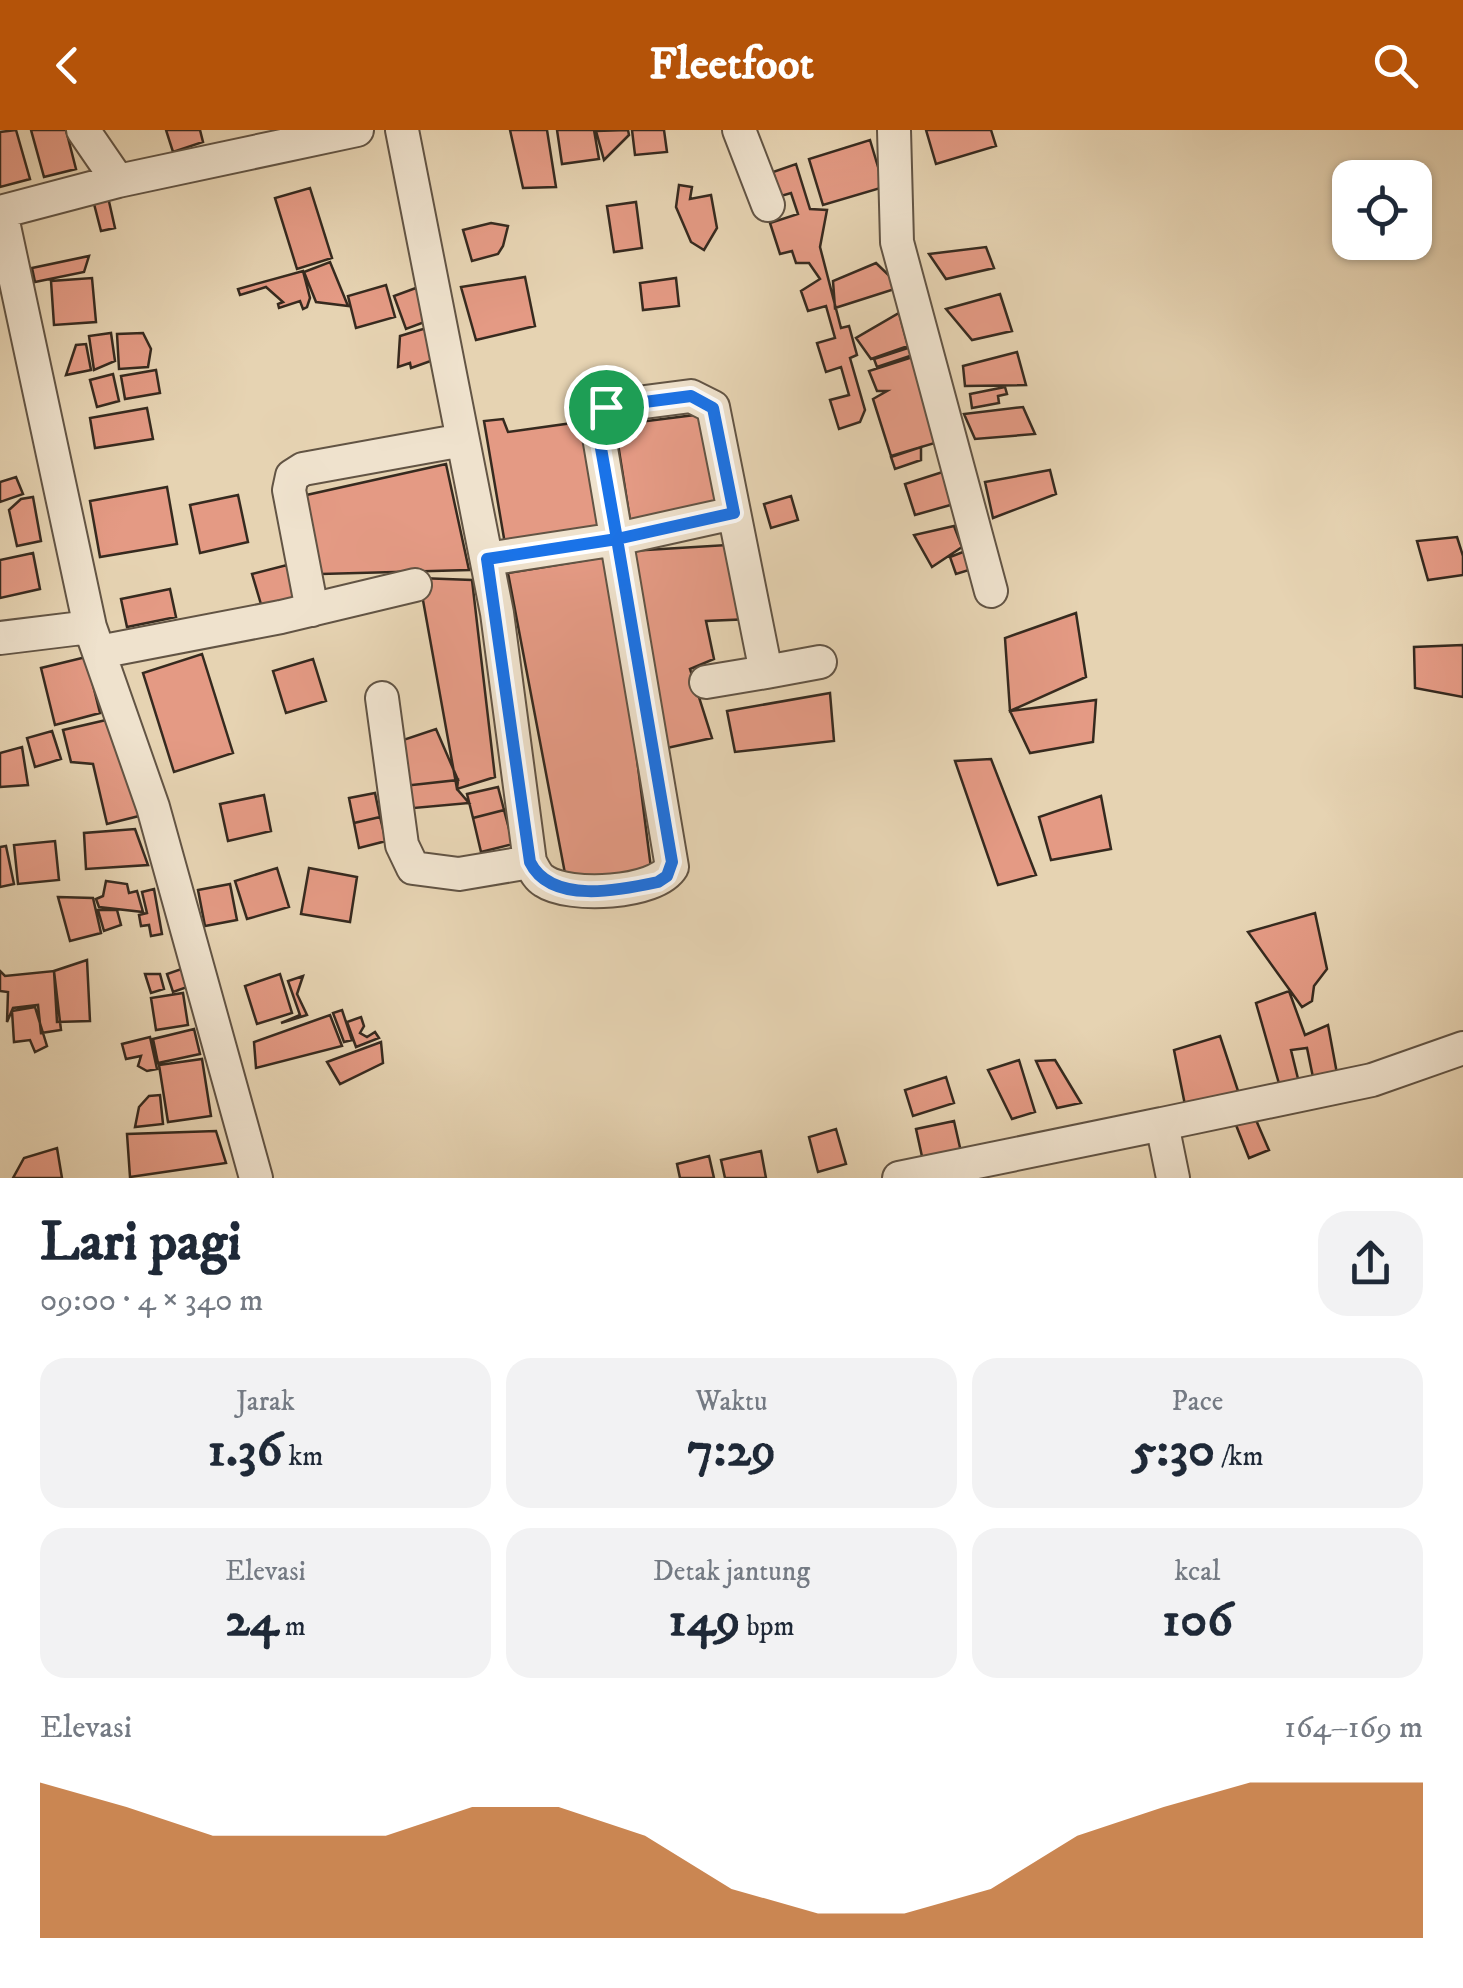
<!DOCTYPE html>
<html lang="id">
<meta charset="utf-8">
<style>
:root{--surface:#fff;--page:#f2f2f3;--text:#1f2937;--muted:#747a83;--accent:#b45309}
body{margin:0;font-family:"IM FELL DW Pica",serif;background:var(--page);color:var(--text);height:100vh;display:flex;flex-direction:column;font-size:38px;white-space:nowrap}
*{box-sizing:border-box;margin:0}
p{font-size:32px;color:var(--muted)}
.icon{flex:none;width:55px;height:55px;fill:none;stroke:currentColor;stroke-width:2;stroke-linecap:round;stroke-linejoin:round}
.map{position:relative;height:1048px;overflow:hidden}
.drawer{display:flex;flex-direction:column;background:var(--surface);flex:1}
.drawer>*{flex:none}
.controls{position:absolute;left:1332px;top:30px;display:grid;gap:20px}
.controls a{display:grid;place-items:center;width:100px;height:100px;border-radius:20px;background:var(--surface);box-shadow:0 2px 8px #0004;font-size:50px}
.pin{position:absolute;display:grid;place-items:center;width:85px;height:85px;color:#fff;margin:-42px;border:5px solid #fff;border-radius:50%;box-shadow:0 2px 10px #0007}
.round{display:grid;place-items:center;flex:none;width:105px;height:105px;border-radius:30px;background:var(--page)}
.head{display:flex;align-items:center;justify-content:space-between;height:170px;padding:0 40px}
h1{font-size:55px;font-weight:700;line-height:75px}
.metrics{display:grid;grid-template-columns:repeat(3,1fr);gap:15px;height:170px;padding:10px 40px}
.metrics div{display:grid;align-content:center;border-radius:25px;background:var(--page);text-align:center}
.metrics b{font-size:50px;font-weight:700}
.metrics small{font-size:28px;font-weight:400}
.metrics p{font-size:28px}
.chart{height:280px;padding:20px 40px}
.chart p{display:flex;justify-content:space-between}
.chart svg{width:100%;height:180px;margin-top:10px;fill:var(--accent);opacity:.7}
header{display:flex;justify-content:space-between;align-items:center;height:130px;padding:0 40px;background:var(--accent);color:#fff;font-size:45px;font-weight:700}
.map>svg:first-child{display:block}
</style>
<header><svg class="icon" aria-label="back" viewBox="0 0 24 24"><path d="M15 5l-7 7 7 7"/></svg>Fleetfoot<svg class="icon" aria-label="search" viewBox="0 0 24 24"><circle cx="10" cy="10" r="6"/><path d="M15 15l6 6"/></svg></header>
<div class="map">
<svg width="1463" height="1048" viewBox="0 0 1463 1048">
<rect width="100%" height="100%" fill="#e6d3b2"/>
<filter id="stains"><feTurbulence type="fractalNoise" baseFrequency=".002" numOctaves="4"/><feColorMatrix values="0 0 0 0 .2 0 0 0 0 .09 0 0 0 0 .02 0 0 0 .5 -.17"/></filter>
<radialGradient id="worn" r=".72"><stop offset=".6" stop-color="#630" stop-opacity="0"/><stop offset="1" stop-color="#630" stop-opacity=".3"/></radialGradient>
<path fill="#e49a84" stroke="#362a1f" stroke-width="2.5" d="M16 0 30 49 0 57V2Z
M31 0H66L76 39 44 47Z
M166 0H200L203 12 173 22Z
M510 0H547L556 57 523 58Z
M557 0H594L599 29 562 34Z
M628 0 629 5 604 30 596 1Z
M632 0H664L667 22 635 25Z
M926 0H991L996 16 936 34Z
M870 10 884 57 823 75 809 29Z
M796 34 810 79 827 80 820 117 841 198 849 196 857 225 850 228 865 280 860 292 839 299 830 270 849 265 841 237 826 242 817 213 835 208 826 176 808 181 801 161 820 149 809 133H796L792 121 780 124 770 93 798 84 791 63 781 66 773 42Z
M679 55 692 57 690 69 711 65 717 98 704 120 691 112 676 77Z
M310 58 332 128 297 139 275 68Z
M108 67 115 98 101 101 93 70Z
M636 72 642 118 614 122 607 76Z
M491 93 508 96 503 116 498 124 472 131 463 100Z
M986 117 994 138 946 149 929 124Z
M89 126 84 142 35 152 32 138Z
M330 132 348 176 316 172 304 142Z
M876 133 901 157 835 178 833 151Z
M303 141 310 168 307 177 303 179 300 171 279 178 278 174 283 172 266 157 240 165 238 159Z
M525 147 535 196 476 210 461 157Z
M92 148 96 192 54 195 51 151Z
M676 148 679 176 643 180 640 153Z
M386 155 395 187 356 198 348 166Z
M424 155 430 190 406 199 394 166Z
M1000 164 1012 201 972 210 946 179Z
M899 183 908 216 871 229 856 208Z
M433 196 442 227 411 238 410 233 398 237 400 206Z
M111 203 115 231 94 240 89 206Z
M143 203 151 219 148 237 119 239 117 204Z
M86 214 91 240 66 245 76 215Z
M914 216 925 221 877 237 874 229Z
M1017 222 1026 255 965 256 963 236Z
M922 224 945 310 891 326 873 269 887 261H877L869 241Z
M156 240 160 263 125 269 121 246Z
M113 244 119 271 97 277 90 250Z
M1005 257 1007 264 998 266 999 273 972 278 970 264Z
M1023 277 1035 304 975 309 964 284Z
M147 278 153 309 95 318 90 288Z
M703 284 722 374 630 390 615 295Z
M503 289 508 302 587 291 610 404 506 420 484 291Z
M921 317V330L895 339 891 327Z
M446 334 469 440 321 444 302 366Z
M952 339 954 374 915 385 905 354Z
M1050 340 1056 364 993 388 985 352Z
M16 347 23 364 0 372V352Z
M167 357 177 414 100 427 90 371Z
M238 365 248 412 200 423 190 375Z
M791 366 798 390 771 398 764 374Z
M33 367 41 411 17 416 9 380 21 369Z
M954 396 962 417 932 437 914 405Z
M1457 407 1463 426V445L1428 450 1417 411Z
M727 415 751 489 706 491 714 529 690 539 712 608 658 620 630 421Z
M976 417 982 436 956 444 950 427Z
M33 423 40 459 0 468V430Z
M611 426 652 746 567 754 508 443Z
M287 435 297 472 263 481 252 444Z
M419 448 472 450 495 647 457 659Z
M170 459 176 487 127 497 121 469Z
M1076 483 1086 547 1010 581 1005 508Z
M1463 515V567L1415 558 1414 517Z
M202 524 233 623 174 642 143 543Z
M86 527 100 583 55 595 41 538Z
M313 529 326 571 286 583 273 541Z
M830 563 834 611 735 622 727 581Z
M1096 570 1093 612 1030 623 1010 581Z
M119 587 143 685 107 694 93 634 71 632 63 600Z
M436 599 458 650 403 656 397 612Z
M52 601 61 629 35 637 27 608Z
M22 617 28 655 0 657V623Z
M991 629 1036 745 998 755 955 631Z
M458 650 457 659 469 673 414 678 403 656Z
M498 657 504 680 473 688 467 664Z
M375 663 380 687 354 693 349 668Z
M264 665 271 701 228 711 220 674Z
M1101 666 1111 719 1051 730 1039 687Z
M504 680 513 714 481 722 473 688Z
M380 687 386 711 359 718 354 693Z
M135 699 148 735 86 739 84 703Z
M55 711 59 750 18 754 14 715Z
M6 716 14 754 0 757V717Z
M277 738 289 777 247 789 235 751Z
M309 738 357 747 350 792 301 784Z
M106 751 127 754 129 763 137 761 143 782 99 777 96 769 103 766Z
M230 754 237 790 205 796 198 760Z
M154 759 162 804 151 806 149 795 141 796 139 785 147 783 142 762Z
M58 767 93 768 101 803 70 811Z
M98 780H117L121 795 104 801Z
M1315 783 1327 839 1314 856 1312 871 1302 877 1248 802Z
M87 830 90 891 57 892 54 841Z
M190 836 196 854 173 862 167 844Z
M0 841 5 846 54 841 61 900 41 903 38 875 13 878 7 892 8 862 0 861Z
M145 844H160L164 859 151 863Z
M280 844 292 883 257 894 245 856Z
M303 846 297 864 307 885 281 893 300 885 288 851Z
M1289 861 1305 905 1328 895 1338 949 1315 957 1307 918 1291 920 1301 961 1282 964 1256 873Z
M183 863 188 895 156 900 151 868Z
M35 877 47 916 35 922 30 910 14 912 12 881Z
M342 880 352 910 344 912 333 883Z
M330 885 342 916 256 938 254 912Z
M361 887 364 896 360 903 367 907 375 902 379 908 356 917 347 892Z
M194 899 200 924 158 933 153 909Z
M1220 906 1242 973 1187 985 1174 920Z
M150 907 157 939 147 941 138 936 141 926 126 929 122 914Z
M381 912 383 933 340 954 327 932Z
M202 929 211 986 168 992 159 935Z
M1019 930 1035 982 1012 989 988 940Z
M1055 930 1081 973 1057 978 1036 931Z
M946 947 954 973 913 986 905 960Z
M160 965 163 994 135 997 139 977 149 966Z
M1256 990 1269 1020 1249 1028 1236 995Z
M954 991 961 1022 923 1031 916 999Z
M836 999 846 1034 818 1042 809 1007Z
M216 1001 226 1033 130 1047 127 1004Z
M57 1018 62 1048H13L24 1028Z
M761 1021 766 1048H725L721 1030Z
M709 1026 714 1048H680L677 1034Z"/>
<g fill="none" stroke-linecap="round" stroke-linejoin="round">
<defs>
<path id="minor" d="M83 0 118 51
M402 0 497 483 530 732C534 739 537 747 544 751 569 768 656 764 672 737L596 289 606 277 691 266 713 277 766 542 820 532
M739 0 768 75
M894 0 897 112 991 461
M0 82 118 51 357 0
M1 82 90 497 153 677 256 1048
M487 429 617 409 734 383
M312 480 289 360 292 346 303 339 463 310
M0 508 90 497
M99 522 281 487 415 455
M706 552 766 542
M382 568 402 715 413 738 459 744 530 732
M1162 994 1372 950 1463 918
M899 1048 1162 994 1173 1048"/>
</defs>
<use href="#minor" stroke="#625444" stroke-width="36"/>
<use href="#minor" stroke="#efe2cd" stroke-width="32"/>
</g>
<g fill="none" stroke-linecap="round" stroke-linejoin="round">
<defs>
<path id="route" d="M606 277 599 281 596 290 617 409 487 429 530 732C551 775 621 760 658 752L667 746 672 732 617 409 734 383 713 278 691 266 606 277"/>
</defs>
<use href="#route" stroke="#fff" stroke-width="20"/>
<use href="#route" stroke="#1a73e8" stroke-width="12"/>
</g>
<rect width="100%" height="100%" filter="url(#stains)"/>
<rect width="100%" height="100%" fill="url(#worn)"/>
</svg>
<div class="controls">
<a><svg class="icon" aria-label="locate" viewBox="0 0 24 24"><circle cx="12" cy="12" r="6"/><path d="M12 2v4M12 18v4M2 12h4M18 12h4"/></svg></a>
</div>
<div class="pin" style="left:606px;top:277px;background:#1e9e55"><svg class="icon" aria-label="arrive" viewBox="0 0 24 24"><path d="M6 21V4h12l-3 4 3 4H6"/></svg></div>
</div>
<section class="drawer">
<div class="head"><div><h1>Lari pagi</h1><p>09:00 · 4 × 340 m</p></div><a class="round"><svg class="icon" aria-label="share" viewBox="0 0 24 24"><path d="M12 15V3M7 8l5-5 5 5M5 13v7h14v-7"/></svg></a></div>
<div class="metrics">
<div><p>Jarak</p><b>1.36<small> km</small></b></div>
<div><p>Waktu</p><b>7:29</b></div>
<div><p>Pace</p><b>5:30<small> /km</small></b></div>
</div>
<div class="metrics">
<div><p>Elevasi</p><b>24<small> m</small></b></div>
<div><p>Detak jantung</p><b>149<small> bpm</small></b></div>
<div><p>kcal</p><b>106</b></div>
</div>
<div class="chart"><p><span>Elevasi</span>164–169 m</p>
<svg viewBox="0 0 160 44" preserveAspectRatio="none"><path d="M0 44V6L10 12L20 19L30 19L40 19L50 12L60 12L70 19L80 32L90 38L100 38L110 32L120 19L130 12L140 6L150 6L160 6V44z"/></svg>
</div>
</section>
